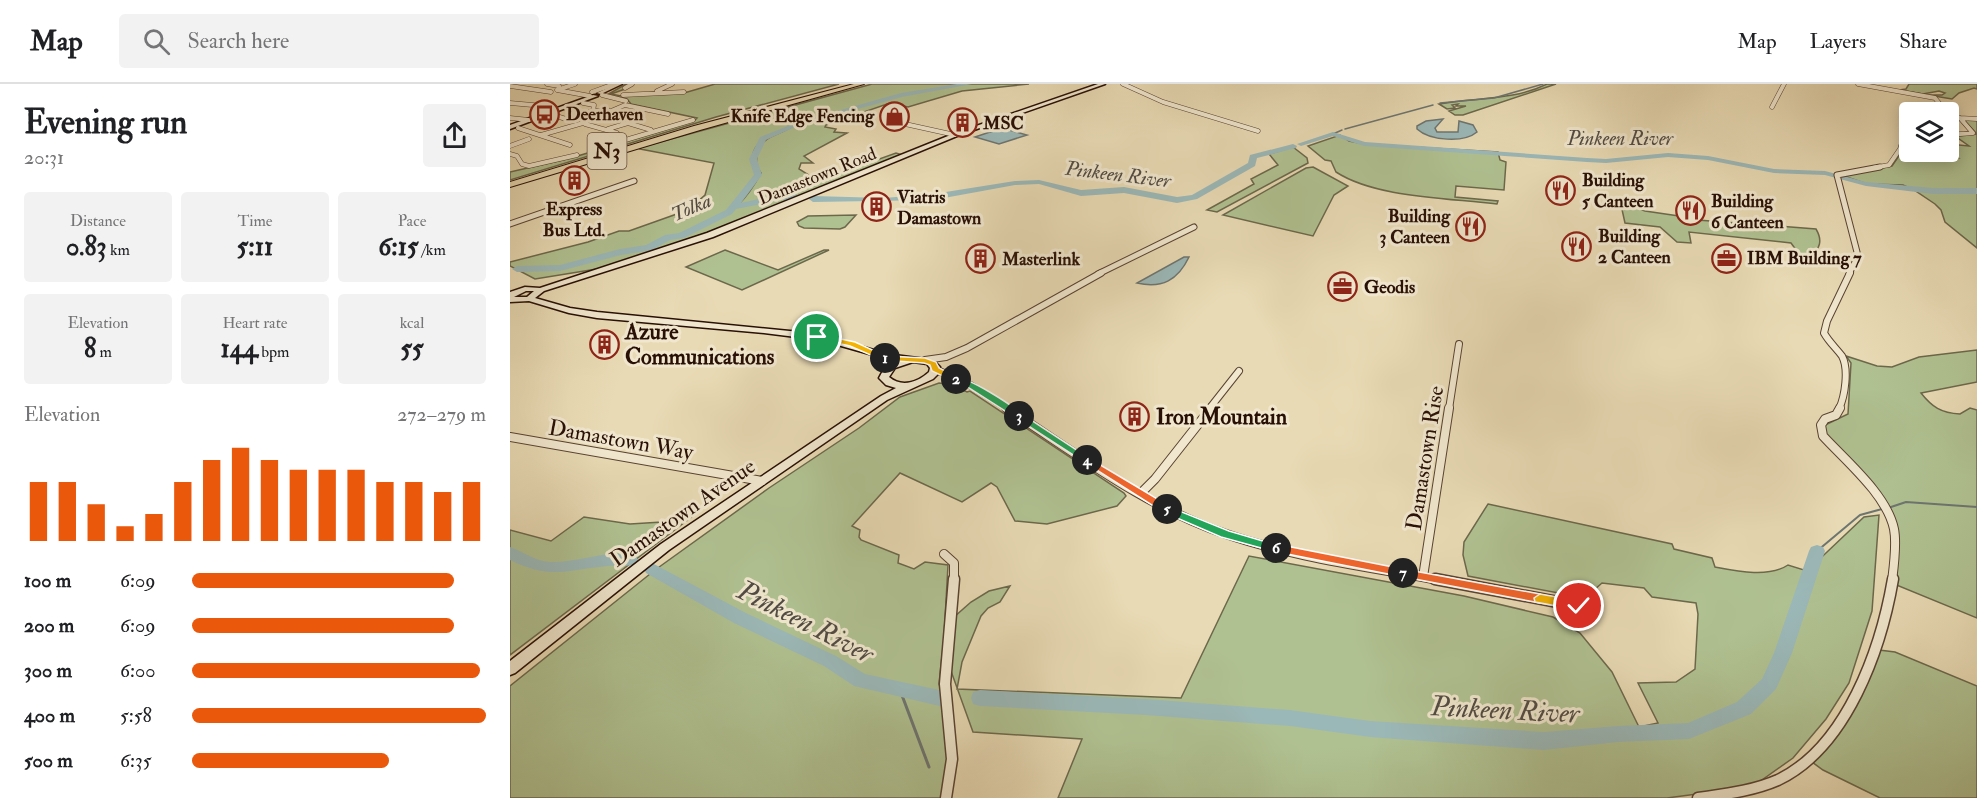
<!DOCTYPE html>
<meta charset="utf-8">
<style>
:root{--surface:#fff;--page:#f2f2f2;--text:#202124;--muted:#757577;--line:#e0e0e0;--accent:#ea580c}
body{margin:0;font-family:"IM FELL Double Pica",serif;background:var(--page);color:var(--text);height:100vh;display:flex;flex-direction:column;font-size:22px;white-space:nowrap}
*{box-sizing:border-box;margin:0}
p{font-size:20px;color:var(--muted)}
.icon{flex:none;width:33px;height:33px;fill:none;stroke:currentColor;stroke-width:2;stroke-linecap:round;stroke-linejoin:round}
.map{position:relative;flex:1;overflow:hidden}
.details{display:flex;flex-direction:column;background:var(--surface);width:510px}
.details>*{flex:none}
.fabs{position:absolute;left:1389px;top:18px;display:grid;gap:12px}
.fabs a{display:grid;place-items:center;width:60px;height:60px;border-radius:6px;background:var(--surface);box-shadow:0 3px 15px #0003;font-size:30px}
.pin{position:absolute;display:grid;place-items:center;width:51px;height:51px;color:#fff;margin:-26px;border:3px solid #fff;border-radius:50%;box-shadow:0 2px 6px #0007}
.km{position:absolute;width:30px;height:30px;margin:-15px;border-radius:50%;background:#222;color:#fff;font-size:16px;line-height:30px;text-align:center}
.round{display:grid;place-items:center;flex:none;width:63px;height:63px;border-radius:6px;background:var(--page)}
.headline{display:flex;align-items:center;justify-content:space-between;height:102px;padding:0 24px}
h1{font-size:33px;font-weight:700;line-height:45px}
.metrics{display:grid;grid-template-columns:repeat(3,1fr);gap:9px;height:102px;padding:6px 24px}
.metrics div{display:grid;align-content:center;border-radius:6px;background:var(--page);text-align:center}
.metrics b{font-size:26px;font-weight:700}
.metrics small{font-size:16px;font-weight:400}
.metrics p{font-size:16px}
.chart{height:168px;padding:12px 24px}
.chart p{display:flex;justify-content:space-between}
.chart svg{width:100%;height:108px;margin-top:6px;stroke:var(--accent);stroke-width:6}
ul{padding:0 24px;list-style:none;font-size:20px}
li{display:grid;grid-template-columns:96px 72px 1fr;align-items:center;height:45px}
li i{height:15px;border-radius:8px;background:var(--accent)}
header{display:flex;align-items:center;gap:36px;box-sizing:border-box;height:84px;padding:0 30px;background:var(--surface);border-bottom:2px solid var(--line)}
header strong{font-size:28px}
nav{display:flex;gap:33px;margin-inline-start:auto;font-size:21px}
.search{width:420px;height:54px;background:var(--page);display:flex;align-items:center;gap:15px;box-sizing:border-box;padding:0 21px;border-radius:6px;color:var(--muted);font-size:22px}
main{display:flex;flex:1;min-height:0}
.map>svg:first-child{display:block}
</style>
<header>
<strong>Map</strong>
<div class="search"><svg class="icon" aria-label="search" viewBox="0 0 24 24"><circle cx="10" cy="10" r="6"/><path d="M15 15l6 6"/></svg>Search here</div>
<nav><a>Map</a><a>Layers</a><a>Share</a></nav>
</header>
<main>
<section class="details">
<div class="headline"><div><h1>Evening run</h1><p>20:31</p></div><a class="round"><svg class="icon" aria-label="share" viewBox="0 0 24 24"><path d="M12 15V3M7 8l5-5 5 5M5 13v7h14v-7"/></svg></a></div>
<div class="metrics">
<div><p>Distance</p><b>0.83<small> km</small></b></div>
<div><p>Time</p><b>5:11</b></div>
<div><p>Pace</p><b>6:15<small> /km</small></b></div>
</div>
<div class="metrics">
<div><p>Elevation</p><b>8<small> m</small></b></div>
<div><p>Heart rate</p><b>144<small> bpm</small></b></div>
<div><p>kcal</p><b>55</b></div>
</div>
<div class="chart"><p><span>Elevation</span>272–279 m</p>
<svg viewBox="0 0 160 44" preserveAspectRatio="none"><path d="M5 44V20M15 44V20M25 44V29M35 44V38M45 44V33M55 44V20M65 44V11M75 44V6M85 44V11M95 44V15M105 44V15M115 44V15M125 44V20M135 44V20M145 44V24M155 44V20"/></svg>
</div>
<ul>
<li><b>100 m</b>6:09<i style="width:89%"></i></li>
<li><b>200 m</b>6:09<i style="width:89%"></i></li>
<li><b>300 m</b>6:00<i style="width:98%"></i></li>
<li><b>400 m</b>5:58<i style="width:100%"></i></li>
<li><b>500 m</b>6:35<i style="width:67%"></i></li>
</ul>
</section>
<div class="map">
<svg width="1467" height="714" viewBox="0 0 1467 714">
<rect width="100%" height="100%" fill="#e8dab4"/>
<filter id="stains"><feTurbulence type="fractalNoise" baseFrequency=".00333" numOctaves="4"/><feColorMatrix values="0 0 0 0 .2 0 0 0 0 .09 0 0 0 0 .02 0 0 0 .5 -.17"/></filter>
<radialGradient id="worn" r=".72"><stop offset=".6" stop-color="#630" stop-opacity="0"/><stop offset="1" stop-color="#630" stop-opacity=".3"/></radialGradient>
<path fill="#b0c191" stroke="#6c684c" stroke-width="1.5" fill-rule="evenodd" d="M116 0H121L115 5 101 10 111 12 174 9 205 0H329L206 33 0 96V88L61 74 184 37 187 34 121 20 117 15 97 11Z
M362 0H519L452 7 398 23 380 19 316 41 315 43 326 45 324 48 337 49 294 72 303 79H291L289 85 308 97 386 69 393 71 214 143 93 184 25 195 0 182V178L78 158 109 147H119L178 126 195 111 204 79 130 65 132 63ZM284 41C271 52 251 50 247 71 246 79 246 83 251 89 240 110 223 131 201 137L216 129 246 91C232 59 260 51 284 41Z
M1037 0H1046L953 31H945L939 27 956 22H946L948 20 942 21 945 24 937 25 929 20C965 13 1003 17 1037 0Z
M1399 0H1467V5L1464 4 1449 9 1442 15 1418 11H1432L1435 9 1429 7 1413 10 1389 6 1396 5Z
M1454 36H1467V164L1435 138 1431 126 1425 120 1404 106 1393 101 1357 100 1331 91 1382 82 1393 66 1395 57 1399 54 1400 68C1417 68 1429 75 1448 74L1436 68H1438L1439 60 1459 62 1445 52 1467 50Z
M830 51 839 57 854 60 988 68 990 76 996 78 994 106 946 102 945 113 988 117 987 120C939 114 866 114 826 88L821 77 815 76 798 62Z
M783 63 797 74 798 79 707 128 697 126 744 100 741 95 768 81 759 70Z
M803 83 838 102 824 111 803 152 713 131 796 84Z
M1113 119 1135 127 1169 132 1174 135 1306 145C1313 157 1310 164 1300 174H1292L1281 159 1179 148 1181 159 1167 158 1150 143 1115 139 1111 121Z
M346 131 335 143 330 145 294 144 289 142 287 138 298 132Z
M215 166 268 186 314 166H319L232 206 176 183Z
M1467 266V298L1411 309C1422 323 1431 329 1450 330L1460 324 1467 326V534L1384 500 1382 442 1377 426 1315 352 1313 342 1338 330 1341 279 1336 272 1367 282 1382 283 1409 273Z
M429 299 443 301 457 308 460 307 614 409 616 412 607 422 537 440 505 437 487 403 481 399 452 418 390 389 342 442 350 446 349 453 351 456 389 471 388 479 404 485 415 478 438 481 434 553 429 600 434 615 438 677 433 714H0V602L145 486 259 404 349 344 390 313Z
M978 420 1162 460 1164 465 1202 474 1205 483C1226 487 1259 494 1278 481L1297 487 1354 433 1369 431 1362 527 1339 599 1316 635 1283 674 1249 698 1217 706 1157 714H548L572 655 463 648 437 576 443 534 461 518 479 507 500 502 490 518 478 524 471 532 452 578 447 605 671 614 739 472 954 512 1043 533 1070 549 1102 588 1129 643 1148 639 1128 599 1166 598 1185 585 1188 530 1186 519 1142 513 1134 504 1092 499 1075 514 958 492 953 471 954 458Z
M187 429 0 571V446L41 457 74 433 120 440 152 438Z
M1369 566 1385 568 1467 602V714H1370L1313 686 1302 678Z"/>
<path fill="#9bb8b8" stroke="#6d7571" stroke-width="1.5" d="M933 35 925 44 927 48H948L949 37 963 41 967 48C954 59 920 57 907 45V42L916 37Z
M492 44 517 51 489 60 465 53Z
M674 173H679C668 196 652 205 627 199Z"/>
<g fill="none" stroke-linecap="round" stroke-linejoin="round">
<path stroke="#6d7571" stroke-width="1.5" d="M930 19 984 14 1033 0
M835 45 923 21
M823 50 832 46
M233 110H237"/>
<path stroke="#6d7571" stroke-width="2" d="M1378 424 1396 418 1467 423
M1307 467 1350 431 1372 425"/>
<path stroke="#6d7571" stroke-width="3" d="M390 606 419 683"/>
<path fill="#9bb8b8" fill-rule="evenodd" d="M447 0H462L392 13 292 40 256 56 247 75 252 91 231 119 271 110 287 111V115L271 116 226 125 222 130 174 154 160 156 142 166 111 171 50 187 7 188 2 185 7 182 50 181 110 165 136 161 155 151 169 149 216 126 244 91 239 75 250 53 288 38 391 9Z
M823 48 855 58 1077 74 1096 75 1158 69 1198 72 1264 85 1315 87 1356 98 1423 104H1467V110H1423L1356 102 1315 91 1264 89 1198 76 1158 73 1096 79 1077 78 854 62 823 52 791 62 787 60Z
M783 60 787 62 786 64 747 74 745 82 687 115 667 119 614 109 571 112 529 100 505 101 423 116 303 118 299 115 303 112 374 114 423 110 505 97 529 96 571 106 614 103 667 113 682 111 738 79 740 71Z
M1307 461 1313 463 1315 467 1282 569 1266 605 1241 630 1179 655 1108 658 1034 666 860 653 780 642 636 631 470 622 463 620 461 614 463 608 470 606 636 615 780 626 860 637 1034 648 1108 642 1178 639 1227 618 1252 595 1264 569 1299 467 1301 463Z
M0 463C14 468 25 477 40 478 69 479 98 464 126 472L128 476 126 480C117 483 107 481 97 482 57 486 40 496 0 476Z
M142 479 236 529 326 572 355 590 434 607 441 609 443 615 441 621 434 623 344 602 314 582 224 539 136 489 134 485 136 481Z"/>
<defs>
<path id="street-far4" d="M37 0 49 2
M65 0 47 6 80 12
M613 0 653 18 748 47
M1348 0 1425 14 1436 28
M0 2 41 8
M115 4 122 0
M147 7 162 0
M82 8 104 0
M92 11 116 17
M113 11 174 8
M0 19 45 23
M73 19 84 21 83 27
M1262 23 1274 0
M40 30 59 36
M1438 30 1450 34 1467 35
M0 34 19 36
M130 34 118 39 141 46
M56 35 83 27 98 26
M386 38 445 51
M75 40 107 49
M8 44 60 61
M98 45 118 39
M31 51 73 39 115 21 158 30
M1438 51 1463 49 1450 34
M0 62 19 55
M85 65 183 36
M0 70 7 72 12 80 19 82 67 71
M1363 84 1379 81 1390 65 1393 55 1400 53"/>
<path id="street-far3" d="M0 140 124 97
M588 190 684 143
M1339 190 1348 172 1327 91 1370 83"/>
<path id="street-far2" d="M415 276 436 273 457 264 591 189
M425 285 462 302 498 325
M699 325 729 287
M939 325 949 260
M1329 325C1335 312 1339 285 1332 272 1326 264 1319 258 1314 249L1317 237 1340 189"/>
<path id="street-far1" d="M496 324C566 369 636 423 716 450 786 474 861 483 933 497
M1330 324 1326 331 1315 335 1311 341 1313 352C1336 377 1377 411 1384 445 1387 460 1384 481 1382 497
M0 353 252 397
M630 410 645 395 701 324
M434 470 444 479V497
M913 493 939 324"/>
<path id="street" d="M925 495 1069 522
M436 714 442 675 435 600 444 495
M1188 714C1215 710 1243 707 1268 696 1337 663 1371 565 1383 495"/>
<path id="secondary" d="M106 0H112L91 10 87 9Z
M588 0H595L447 52 203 153 34 207 25 214 60 224 87 228 310 250 377 270 423 276 430 283 429 289 423 295 377 316 159 466 5 589 0 591V577L151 460 371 312 386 304 376 301 369 294 375 283 384 277 310 256 254 249 87 234 59 229 19 217 0 218V208L15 203 30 204 197 149 443 50ZM16 207H24L17 213H4ZM403 278 417 280 420 284 419 288C408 298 392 304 379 293L385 284Z
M83 11 88 12 0 45V41Z"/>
<path id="highway" d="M344 0H354L190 46 0 103V98L184 42Z"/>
</defs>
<use href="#street-far4" stroke="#594232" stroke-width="5"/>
<use href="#street-far3" stroke="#594232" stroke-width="7"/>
<use href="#street-far2" stroke="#594232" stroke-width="8"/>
<use href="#street-far1" stroke="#594232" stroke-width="10"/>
<use href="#street" stroke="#594232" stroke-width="13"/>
<use href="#secondary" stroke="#291006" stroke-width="3"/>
<use href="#highway" stroke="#291006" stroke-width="2"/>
<use href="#street-far4" stroke="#f0e7ce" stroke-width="4"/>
<use href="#street-far3" stroke="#f0e7ce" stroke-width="5"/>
<use href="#street-far2" stroke="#f0e7ce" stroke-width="6"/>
<use href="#street-far1" stroke="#f0e7ce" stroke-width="8"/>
<use href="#street" stroke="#f0e7ce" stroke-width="10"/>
<use href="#secondary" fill="#f0e7ce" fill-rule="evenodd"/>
<use href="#highway" fill="#e8dab4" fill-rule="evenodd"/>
</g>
<path fill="#f5b400" stroke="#fff" stroke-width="1.5" d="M307 250 345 258 380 274 372 276 340 262 304 254V251Z"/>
<path fill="#f5b400" stroke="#fff" stroke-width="1.5" d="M375 272 415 274 426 278 429 284 451 295 443 297 422 287 420 281 414 279 372 276V273Z"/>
<path fill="#22a559" stroke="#fff" stroke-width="1.5" d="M443 293C458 292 502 321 514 332L506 334 459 304 443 297Z"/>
<path fill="#22a559" stroke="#fff" stroke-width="1.5" d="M509 329 512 330 582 376 574 378 506 334V330Z"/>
<path fill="#f0652b" stroke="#fff" stroke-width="1.5" d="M577 373 661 423V428H653L574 378V374Z"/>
<path fill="#22a559" stroke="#fff" stroke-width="1.5" d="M657 422 719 447 770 462 771 464 766 468 711 453 653 428V423Z"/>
<path fill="#f0652b" stroke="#fff" stroke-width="1.5" d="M766 460 893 485 899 489 893 493 762 467V462Z"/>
<path fill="#f0652b" stroke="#fff" stroke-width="1.5" d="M893 485 1030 510 1036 514 1030 519 889 492 888 489Z"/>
<path fill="#f5b400" stroke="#fff" stroke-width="1.5" d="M1030 510 1069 517 1075 522 1069 526 1025 518 1024 514Z"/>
<defs>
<symbol id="bus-ring" viewBox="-11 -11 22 22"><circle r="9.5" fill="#f0e7ce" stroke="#8f2418" stroke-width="1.5"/><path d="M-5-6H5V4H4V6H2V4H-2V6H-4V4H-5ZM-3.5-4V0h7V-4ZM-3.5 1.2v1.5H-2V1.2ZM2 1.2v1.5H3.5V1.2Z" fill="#8f2418"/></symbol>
<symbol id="shop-ring" viewBox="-11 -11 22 22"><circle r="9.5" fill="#f0e7ce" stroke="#8f2418" stroke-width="1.5"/><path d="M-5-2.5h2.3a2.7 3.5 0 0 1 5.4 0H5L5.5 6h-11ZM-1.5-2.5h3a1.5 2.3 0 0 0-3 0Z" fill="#8f2418"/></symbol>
<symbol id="building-ring" viewBox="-11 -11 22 22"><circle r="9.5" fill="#f0e7ce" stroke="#8f2418" stroke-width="1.5"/><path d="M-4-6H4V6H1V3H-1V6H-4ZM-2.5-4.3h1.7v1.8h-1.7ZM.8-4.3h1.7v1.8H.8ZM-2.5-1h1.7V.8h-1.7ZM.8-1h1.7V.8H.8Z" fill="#8f2418"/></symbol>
<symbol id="restaurant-ring" viewBox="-11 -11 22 22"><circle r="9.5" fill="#f0e7ce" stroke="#8f2418" stroke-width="1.5"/><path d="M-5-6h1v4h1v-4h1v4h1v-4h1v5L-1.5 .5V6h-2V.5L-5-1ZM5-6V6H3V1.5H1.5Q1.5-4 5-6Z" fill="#8f2418"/></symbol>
<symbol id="office-ring" viewBox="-11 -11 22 22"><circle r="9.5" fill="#f0e7ce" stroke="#8f2418" stroke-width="1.5"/><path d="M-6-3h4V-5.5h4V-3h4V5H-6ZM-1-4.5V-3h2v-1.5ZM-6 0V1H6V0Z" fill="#8f2418"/></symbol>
</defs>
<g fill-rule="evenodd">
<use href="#bus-ring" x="18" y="14" width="33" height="33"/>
<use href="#shop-ring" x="368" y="16" width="33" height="33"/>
<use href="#building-ring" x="436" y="22" width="33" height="33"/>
<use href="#building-ring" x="48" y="80" width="33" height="33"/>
<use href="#restaurant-ring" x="1034" y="90" width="33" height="33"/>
<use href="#building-ring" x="350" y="106" width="33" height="33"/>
<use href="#restaurant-ring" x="1164" y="110" width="33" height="33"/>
<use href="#restaurant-ring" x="944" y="126" width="33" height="33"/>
<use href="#restaurant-ring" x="1050" y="146" width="33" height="33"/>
<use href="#office-ring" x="1200" y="158" width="33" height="33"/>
<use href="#building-ring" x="454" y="158" width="33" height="33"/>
<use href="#office-ring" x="816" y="186" width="33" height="33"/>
<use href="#building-ring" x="78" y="244" width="33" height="33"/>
<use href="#building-ring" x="608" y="316" width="33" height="33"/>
</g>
<g text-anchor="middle" stroke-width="6" stroke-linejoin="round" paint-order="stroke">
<g font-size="18" font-weight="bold" fill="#291006" stroke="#f0e7ce" text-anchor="start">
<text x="56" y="36">Deerhaven</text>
<text x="364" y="38" text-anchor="end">Knife Edge Fencing</text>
<text x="473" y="45">MSC</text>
<text x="1072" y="102">Building<tspan x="1072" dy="21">5 Canteen</tspan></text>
<text x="387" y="119">Viatris<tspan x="387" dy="21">Damastown</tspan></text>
<text x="1201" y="123">Building<tspan x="1201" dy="21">6 Canteen</tspan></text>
<text x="64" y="131" text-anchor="middle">Express<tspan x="64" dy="21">Bus Ltd.</tspan></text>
<text x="940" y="138" text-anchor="end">Building<tspan x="940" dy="21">3 Canteen</tspan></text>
<text x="1088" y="158">Building<tspan x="1088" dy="21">2 Canteen</tspan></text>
<text x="1237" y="180">IBM Building 7</text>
<text x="492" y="181">Masterlink</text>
<text x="854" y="209">Geodis</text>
</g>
<g font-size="18" fill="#291006" stroke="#f0e7ce">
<text transform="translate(307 92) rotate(-22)" y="6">Damastown Road</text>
</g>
<g font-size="20" font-style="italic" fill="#514b44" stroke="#f0e7ce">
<text x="1110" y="61">Pinkeen River</text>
<text transform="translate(608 90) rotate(7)" y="7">Pinkeen River</text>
<text transform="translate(181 123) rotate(-23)" y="7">Tolka</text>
</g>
<rect fill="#f0e7ce" stroke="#655042" stroke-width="1.5" x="77.5" y="49" width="39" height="36" rx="4.5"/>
<g font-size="21" font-weight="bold" fill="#291006">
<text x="97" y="74">N3</text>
</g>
<g font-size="22" font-weight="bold" fill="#291006" stroke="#f0e7ce" text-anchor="start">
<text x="115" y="255">Azure<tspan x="115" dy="25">Communications</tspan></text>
<text x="646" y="340">Iron Mountain</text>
</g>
<g font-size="22" fill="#291006" stroke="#f0e7ce">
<text transform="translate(111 355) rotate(10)" y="8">Damastown Way</text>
<text transform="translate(914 374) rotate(-81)" y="8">Damastown Rise</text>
<text transform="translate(172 428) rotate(-35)" y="8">Damastown Avenue</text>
</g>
<g font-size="28" font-style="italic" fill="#514b44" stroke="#f0e7ce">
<text transform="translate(296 537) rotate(27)" y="10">Pinkeen River</text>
<text transform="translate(995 625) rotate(3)" y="10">Pinkeen River</text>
</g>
</g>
<rect width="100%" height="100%" filter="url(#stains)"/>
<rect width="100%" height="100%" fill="url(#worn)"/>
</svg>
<div class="fabs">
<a><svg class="icon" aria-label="layers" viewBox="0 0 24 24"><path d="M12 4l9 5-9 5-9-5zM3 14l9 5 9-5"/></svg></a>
</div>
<div class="pin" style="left:307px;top:253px;background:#1e9e55"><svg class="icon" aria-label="arrive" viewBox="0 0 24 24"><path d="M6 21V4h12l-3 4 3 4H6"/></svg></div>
<div class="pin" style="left:1069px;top:522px;background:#d93025"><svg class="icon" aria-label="check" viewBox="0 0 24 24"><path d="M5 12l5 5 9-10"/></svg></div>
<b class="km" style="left:375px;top:274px">1</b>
<b class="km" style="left:446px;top:295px">2</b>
<b class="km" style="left:509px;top:332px">3</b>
<b class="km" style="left:577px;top:376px">4</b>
<b class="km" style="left:657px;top:425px">5</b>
<b class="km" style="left:766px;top:464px">6</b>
<b class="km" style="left:893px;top:489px">7</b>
</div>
</main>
